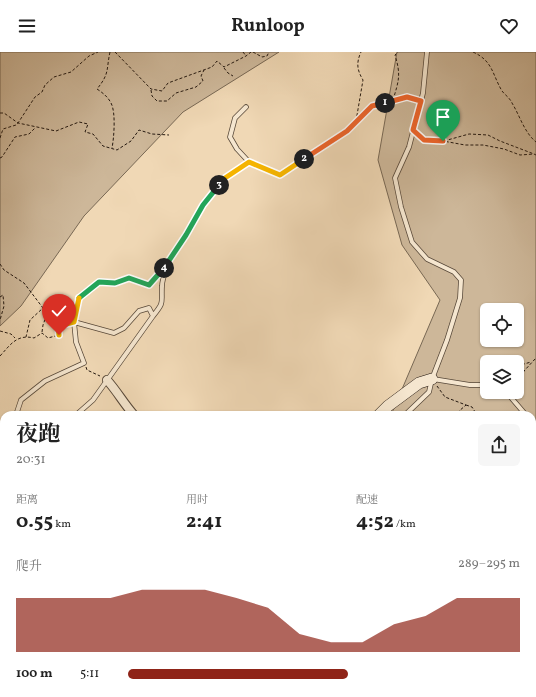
<!DOCTYPE html>
<html lang="zh">
<meta charset="utf-8">
<style>
:root{--surface:#fff;--page:#f6f6f6;--text:#222;--muted:#767676;--accent:#8f2418}
body{margin:0;font-family:Vollkorn,"Noto Serif SC",serif;background:var(--page);color:var(--text);height:100vh;display:flex;flex-direction:column;font-size:15px;white-space:nowrap}
*{box-sizing:border-box;margin:0}
p{font-size:13px;color:var(--muted)}
.icon{flex:none;width:22px;height:22px;fill:none;stroke:currentColor;stroke-width:2;stroke-linecap:round;stroke-linejoin:round}
.map{position:relative;flex:1;overflow:hidden}
.drawer{position:absolute;left:0px;top:359px;width:536px;height:286px;display:flex;flex-direction:column;background:var(--surface);border-radius:12px 12px 0 0;box-shadow:0 1px 3px #0004}
.drawer>*{flex:none}
.controls{position:absolute;left:480px;top:251px;display:grid;gap:8px}
.controls a{display:grid;place-items:center;width:44px;height:44px;border-radius:6px;background:var(--surface);box-shadow:0 1px 3px #0004;font-size:20px}
.pin{position:absolute;display:grid;place-items:center;width:34px;height:34px;color:#fff;margin:-41px -17px;border-radius:50% 50% 50% 0;rotate:-45deg;box-shadow:0 0 4px #0007}
.pin .icon{rotate:45deg}
.km{position:absolute;width:20px;height:20px;margin:-10px;border-radius:50%;background:#222;color:#fff;font-size:11px;line-height:20px;text-align:center}
.round{display:grid;place-items:center;flex:none;width:42px;height:42px;border-radius:6px;background:var(--page)}
.summary{display:flex;align-items:center;justify-content:space-between;height:68px;padding:0 16px}
h1{font-size:22px;font-weight:700;line-height:30px}
.stats{display:grid;grid-template-columns:repeat(3,1fr);gap:6px;height:68px;padding:4px 16px}
.stats div{display:grid;align-content:center}
.stats b{font-size:20px;font-weight:700}
.stats small{font-size:11px;font-weight:400}
.stats p{font-size:11px}
.chart{height:112px;padding:8px 16px}
.chart p{display:flex;justify-content:space-between}
.chart svg{width:100%;height:72px;margin-top:4px;fill:var(--accent);opacity:.7}
ul{padding:0 16px;list-style:none;font-size:13px}
li{display:grid;grid-template-columns:64px 48px 1fr;align-items:center;height:30px}
li i{height:10px;border-radius:5px;background:var(--accent)}
header{display:flex;justify-content:space-between;align-items:center;height:52px;padding:0 16px;background:var(--surface);font-size:18px;font-weight:700}
.map>svg:first-child{display:block}
</style>
<header><svg class="icon" aria-label="menu" viewBox="0 0 24 24"><path d="M4 6h16M4 12h16M4 18h16"/></svg>Runloop<svg class="icon" aria-label="heart" viewBox="0 0 24 24"><path d="M12 20l-8-8c-3-5 5-10 8-4 3-6 11-1 8 4z"/></svg></header>
<div class="map">
<svg width="536" height="645" viewBox="0 0 536 645">
<rect width="100%" height="100%" fill="#f0d8b5"/>
<filter id="stains"><feTurbulence type="fractalNoise" baseFrequency=".005" numOctaves="4"/><feColorMatrix values="0 0 0 0 .2 0 0 0 0 .09 0 0 0 0 .02 0 0 0 .5 -.17"/></filter>
<radialGradient id="worn" r=".72"><stop offset=".6" stop-color="#630" stop-opacity="0"/><stop offset="1" stop-color="#630" stop-opacity=".3"/></radialGradient>
<path fill="#cdb799" stroke="#786854" fill-rule="evenodd" d="M0 0H279L183 60 84 164 21 254 0 274Z
M397 0H536V645H298V641H532V363H391L440 248 402 193 378 108ZM487 258H517V288H487ZM487 310H517V340H487Z"/>
<g fill="none" stroke-linecap="round" stroke-linejoin="round">
<defs>
<path id="lane" d="M153 264C165 249 161 252 162 234 162 228 165 221 167 215
M74 270 114 281 124 276 139 259 149 256 153 264 93 348 76 363
M433 327 470 333H481L487 335
M503 340 508 342 526 363
M16 363 21 348 45 329 84 311 76 290 74 270 80 245 99 230 115 231 129 226 149 233 168 212 203 153 223 128 249 110 237 97 230 85 235 66 246 55
M405 363 429 340 432 327 447 288 460 246 461 228 454 220 427 207 412 190 401 155 395 126 409 95 421 49 423 41 427 0
M532 371 536 376
M0 386 4 385
M0 586 4 590
M352 641V645
M31 645 32 641"/>
<path id="street" d="M107 328C117 339 124 352 134 363
M162 645 163 641"/>
<path id="secondary" d="M379 363 388 354 419 331 432 327
M63 645 81 641"/>
</defs>
<use href="#lane" stroke="#574839" stroke-width="5.5"/>
<use href="#street" stroke="#574839" stroke-width="10"/>
<use href="#secondary" stroke="#241810" stroke-width="12"/>
<path stroke="#241810" stroke-width="1" stroke-dasharray="3 2" stroke-linecap="butt" d="M110 0C106 18 110 21 97 37 103 41 108 45 111 51 116 60 114 86 112 96
M115 0 151 37 162 39 168 31 212 15 217 9 224 15 246 4 251 0
M243 0 246 4
M253 0 262 5 267 4 269 0
M473 0C493 9 492 22 502 39 505 43 510 46 512 51 520 64 524 80 536 90
M224 16 228 21 233 24
M151 38 152 44 157 49H167L176 41 196 35 203 29 201 24 204 18
M393 48C399 28 401 23 395 3L398 0
M0 61H4L18 71 56 79 79 70 88 72 85 80 93 82 103 94 117 98 131 89 139 78 152 82 169 83
M356 69 363 28C357 18 356 11 361 0
M418 82 425 88 443 89 465 93H483L504 97 520 103 534 102 536 103
M0 86 3 77 16 73 18 71 35 45 42 40 45 33 54 25 71 20 89 4 98 0
M444 89 469 82 488 83 500 89 534 102
M0 106 2 105 15 85 29 82 35 76
M255 113 280 123 347 79 373 54 407 45 416 48
M0 212 4 218 24 231 43 256 30 268 26 285
M0 245 3 243 4 254 0 268
M0 279 11 282 15 286
M42 280 43 273 47 262 73 250
M0 304C11 292 17 282 34 286L42 281 48 286 59 283 58 274 68 272
M517 314 531 310
M86 315 87 318 100 324
M482 327 487 325
M437 334 445 345 466 353 458 360V363
M517 334 524 319 536 306
M466 353 472 355 477 363
M509 641 510 645"/>
<use href="#lane" stroke="#f5e6cf" stroke-width="4"/>
<use href="#street" stroke="#f5e6cf" stroke-width="8"/>
<use href="#secondary" stroke="#f5e6cf" stroke-width="11"/>
</g>
<g fill="none" stroke-linecap="round" stroke-linejoin="round">
<defs>
<path id="split-1" d="M385 51 407 45 421 49 413 78 424 88 443 89"/>
<path id="split-2" d="M304 107 347 79 372 54 385 51"/>
<path id="split-3" d="M219 133 222 128 249 110 280 123 304 107"/>
<path id="split-4" d="M164 216 186 183 203 153 219 133"/>
<path id="split-5" d="M79 246 99 230 115 231 129 226 149 233 164 216"/>
<path id="split-6" d="M59 283 58 274 74 270 79 246"/>
</defs>
<use href="#split-1" stroke="#fff" stroke-width="8"/>
<use href="#split-2" stroke="#fff" stroke-width="8"/>
<use href="#split-3" stroke="#fff" stroke-width="8"/>
<use href="#split-4" stroke="#fff" stroke-width="8"/>
<use href="#split-5" stroke="#fff" stroke-width="8"/>
<use href="#split-6" stroke="#fff" stroke-width="8"/>
<use href="#split-1" stroke="#f0652b" stroke-width="5"/>
<use href="#split-2" stroke="#f0652b" stroke-width="5"/>
<use href="#split-3" stroke="#f5b400" stroke-width="5"/>
<use href="#split-4" stroke="#22a559" stroke-width="5"/>
<use href="#split-5" stroke="#22a559" stroke-width="5"/>
<use href="#split-6" stroke="#f5b400" stroke-width="5"/>
</g>
<rect width="100%" height="100%" filter="url(#stains)"/>
<rect width="100%" height="100%" fill="url(#worn)"/>
</svg>
<div class="controls">
<a><svg class="icon" aria-label="locate" viewBox="0 0 24 24"><circle cx="12" cy="12" r="6"/><path d="M12 2v4M12 18v4M2 12h4M18 12h4"/></svg></a>
<a><svg class="icon" aria-label="layers" viewBox="0 0 24 24"><path d="M12 4l9 5-9 5-9-5zM3 14l9 5 9-5"/></svg></a>
</div>
<div class="pin" style="left:443px;top:89px;background:#1e9e55"><svg class="icon" aria-label="arrive" viewBox="0 0 24 24"><path d="M6 21V4h12l-3 4 3 4H6"/></svg></div>
<div class="pin" style="left:59px;top:283px;background:#d93025"><svg class="icon" aria-label="check" viewBox="0 0 24 24"><path d="M5 12l5 5 9-10"/></svg></div>
<b class="km" style="left:385px;top:51px">1</b>
<b class="km" style="left:304px;top:107px">2</b>
<b class="km" style="left:219px;top:133px">3</b>
<b class="km" style="left:164px;top:216px">4</b>
<section class="drawer">
<div class="summary"><div><h1>夜跑</h1><p>20:31</p></div><a class="round"><svg class="icon" aria-label="share" viewBox="0 0 24 24"><path d="M12 15V3M7 8l5-5 5 5M5 13v7h14v-7"/></svg></a></div>
<div class="stats">
<div><p>距离</p><b>0.55<small> km</small></b></div>
<div><p>用时</p><b>2:41</b></div>
<div><p>配速</p><b>4:52<small> /km</small></b></div>
</div>
<div class="chart"><p><span>爬升</span>289–295 m</p>
<svg viewBox="0 0 160 44" preserveAspectRatio="none"><path d="M0 44V11L10 11L20 11L30 11L40 6L50 6L60 6L70 11L80 17L90 33L100 38L110 38L120 27L130 22L140 11L150 11L160 11V44z"/></svg>
</div>
<ul>
<li><b>100 m</b>5:11<i style="width:56%"></i></li>
</ul>
</section>
</div>
